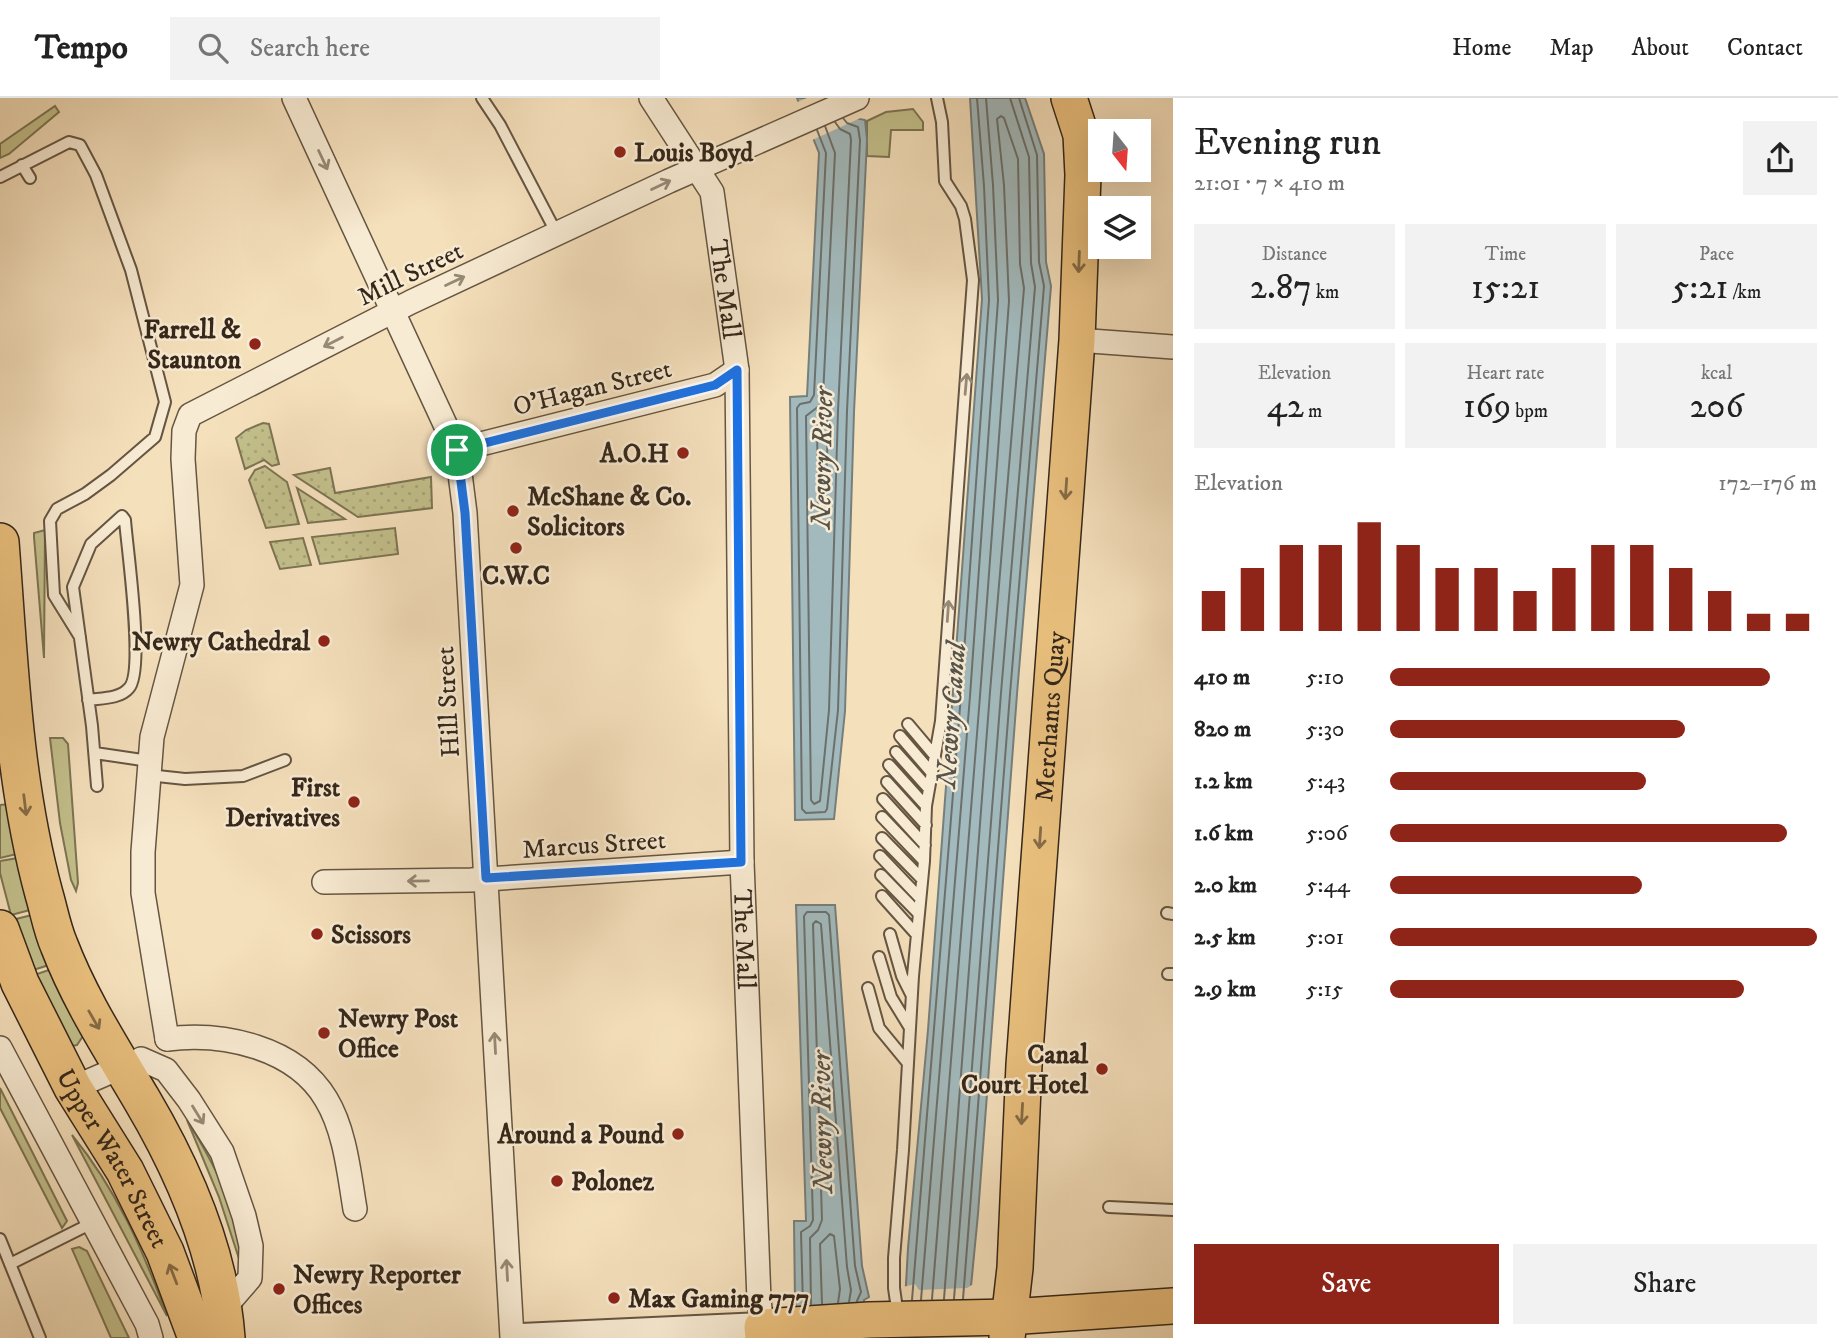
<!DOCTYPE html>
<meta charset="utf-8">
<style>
:root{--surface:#fff;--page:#f2f2f2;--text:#222;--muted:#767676;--line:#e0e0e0;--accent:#8f2418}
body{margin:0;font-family:"IM FELL DW Pica",serif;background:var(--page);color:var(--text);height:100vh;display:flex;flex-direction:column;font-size:26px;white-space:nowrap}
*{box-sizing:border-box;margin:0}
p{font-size:23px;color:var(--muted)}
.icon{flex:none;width:38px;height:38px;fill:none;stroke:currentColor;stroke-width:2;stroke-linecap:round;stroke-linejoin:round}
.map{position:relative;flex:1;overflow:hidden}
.side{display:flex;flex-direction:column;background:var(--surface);width:665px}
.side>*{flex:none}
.needle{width:46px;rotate:163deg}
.tools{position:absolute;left:1088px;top:21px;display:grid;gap:14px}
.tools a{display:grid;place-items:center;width:63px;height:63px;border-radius:0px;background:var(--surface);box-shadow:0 7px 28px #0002;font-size:35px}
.pin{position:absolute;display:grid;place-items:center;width:60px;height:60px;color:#fff;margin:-30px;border:4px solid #fff;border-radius:50%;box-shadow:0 2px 7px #0007}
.round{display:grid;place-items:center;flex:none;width:74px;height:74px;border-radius:0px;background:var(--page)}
.overview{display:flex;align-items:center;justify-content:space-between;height:119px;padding:0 21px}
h1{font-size:38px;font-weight:600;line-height:52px}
.stats{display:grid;grid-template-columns:repeat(3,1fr);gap:10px;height:119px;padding:7px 21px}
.stats div{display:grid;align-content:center;border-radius:0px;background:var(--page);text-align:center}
.stats b{font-size:35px;font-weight:600}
.stats small{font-size:19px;font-weight:400}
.stats p{font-size:19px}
.chart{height:196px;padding:14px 21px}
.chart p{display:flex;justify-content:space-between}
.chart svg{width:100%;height:126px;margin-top:7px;stroke:var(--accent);stroke-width:6}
.cta{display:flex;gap:14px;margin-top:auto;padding:14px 21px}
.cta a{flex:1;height:80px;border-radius:0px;background:var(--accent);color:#fff;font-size:28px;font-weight:600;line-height:80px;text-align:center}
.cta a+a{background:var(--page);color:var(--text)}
ul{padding:0 21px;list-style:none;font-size:23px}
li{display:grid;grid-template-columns:112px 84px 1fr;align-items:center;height:52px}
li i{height:18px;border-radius:9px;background:var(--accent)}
header{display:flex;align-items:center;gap:42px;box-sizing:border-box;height:98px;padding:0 35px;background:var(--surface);border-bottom:2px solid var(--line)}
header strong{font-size:33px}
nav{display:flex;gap:38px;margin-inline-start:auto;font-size:24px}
.search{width:490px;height:63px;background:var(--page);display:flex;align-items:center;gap:18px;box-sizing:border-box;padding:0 24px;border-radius:0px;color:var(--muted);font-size:26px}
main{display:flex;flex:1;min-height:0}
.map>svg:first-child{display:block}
</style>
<header>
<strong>Tempo</strong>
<div class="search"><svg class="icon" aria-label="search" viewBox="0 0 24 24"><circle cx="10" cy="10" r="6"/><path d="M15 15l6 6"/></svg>Search here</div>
<nav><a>Home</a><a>Map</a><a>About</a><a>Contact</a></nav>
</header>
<main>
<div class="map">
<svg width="1173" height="1240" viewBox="0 0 1173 1240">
<defs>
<pattern id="garden-dots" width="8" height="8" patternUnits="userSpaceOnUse" patternTransform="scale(1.75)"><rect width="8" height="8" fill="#c3c08c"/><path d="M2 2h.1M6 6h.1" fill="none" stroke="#a8a578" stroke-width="1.8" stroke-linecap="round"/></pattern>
</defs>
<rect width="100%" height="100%" fill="#f5e0bc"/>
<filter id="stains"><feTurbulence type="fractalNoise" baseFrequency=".00286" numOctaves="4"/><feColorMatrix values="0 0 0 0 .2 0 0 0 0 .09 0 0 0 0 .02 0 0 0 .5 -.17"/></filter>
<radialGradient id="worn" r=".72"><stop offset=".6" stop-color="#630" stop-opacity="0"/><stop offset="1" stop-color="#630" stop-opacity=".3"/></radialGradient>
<path fill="#c3c08c" stroke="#7c7453" stroke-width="2" d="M55 8 59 14 9 56 0 60V46Z
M913 11 923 24V32H891L889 59 867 58V23L886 14Z
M45 432 44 560 34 439V435Z
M50 640H63L68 646 78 785 76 793 71 782 60 725Z
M10 706 17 756 0 760V707Z
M18 760 30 812 11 817 0 775V763Z
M32 817 49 867 30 873 12 822Z
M52 871 83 938 77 947 72 948 31 878Z
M0 990 67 1123 62 1130 0 1010Z
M187 1022C215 1067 240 1114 241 1167L219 1099Z
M72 1037C117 1092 143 1152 167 1218Z
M79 1149 87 1153 129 1240H111L72 1151Z"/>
<path fill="url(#garden-dots)" stroke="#7c7453" stroke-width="2" d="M263 325 269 326 279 366 272 368 264 362 245 371 236 340 246 332Z
M265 368 287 384 299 426 266 430 249 382 255 372Z
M330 370 335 395 431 379 432 410 358 419 294 377Z
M297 390 345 421 308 425Z
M395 430 398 456 320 466 312 439Z
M303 440 311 467 280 471 270 444Z"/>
<path fill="#a2babd" stroke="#767f7c" stroke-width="2" d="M797 0H847L850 19 865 22 867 42 854 314 845 613 834 721 795 722 790 299 807 298 819 55Z
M970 0H1025L1044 56 1046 164 1051 188 1017 596 978 1116 966 1240H903L908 1150 928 932 982 201Z
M796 807H835L862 1168 869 1199 864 1202 863 1240H803L795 1204 794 1123H806Z"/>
<path fill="#f5e0bc" d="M807 0H851L853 16 865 18 810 43 795 5Z
M975 1185 969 1240H901L903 1189 915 1186 919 1192 967 1190Z"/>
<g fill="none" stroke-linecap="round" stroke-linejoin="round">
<path stroke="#6c706c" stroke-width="2" d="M825 28 835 55 823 298 819 308 806 318 811 702 814 706 820 703 829 612 838 313 851 42 850 36 840 31 835 24
M817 32 826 55 814 297 810 304 800 306 797 310 802 711 806 715 825 714 827 711 838 612 847 313 860 42 858 29 847 25 843 20
M824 319 827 322 828 332 825 408 821 411 818 408 817 325Z
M932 1201 980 598 1009 203 1004 87 997 21 1001 18 1004 20 1018 61 1020 166 1024 190 990 594 944 1201
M954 1201 1001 595 1035 189 1031 165 1029 59 1010 0
M963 1201 1010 596 1044 188 1039 164 1037 57 1019 0
M912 1202 961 597 989 202 984 88 977 0
M921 1202 970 598 998 202 993 87 986 0
M811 1206 810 1140 818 1132 822 1122 813 826 816 823 821 826 847 1169 851 1192 849 1204
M822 1206 820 1146 830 1136 834 1138 840 1191 838 1205
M803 1207 801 1134 810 1128 813 1122 804 818 807 814H826L829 817 855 1168 861 1194 857 1203"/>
<defs>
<path id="service" d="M482 0 500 27 557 136
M22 67 30 80
M0 79 69 44 80 47 96 77 131 172 165 304 155 339 111 377 85 396 57 411 50 423 54 497 80 539
M88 602C101 600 120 601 129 590 145 573 127 450 125 422L122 418 91 446 73 489 92 628 97 688
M908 626 935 658
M900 638 931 674
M896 654 929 691
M95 655 149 663
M889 667 926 708
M148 677 185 681 243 678 285 662
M887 684 926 727
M883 701 925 747
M882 719 924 763
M882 740 922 781
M880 758 920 800
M881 777 919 816
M882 798 917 837
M1167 815 1173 816
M890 836 902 878 911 896
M879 859 891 899 910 930
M1168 876H1173
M868 890 879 930 907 964
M1109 1109 1173 1112
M0 1141 40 1240
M10 1166 94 1124
M898 1218 894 1190V1160L903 1052 913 878 924 763 926 708 941 623 973 182 965 121 961 108 945 83 942 24 937 0"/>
<g id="minor">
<path d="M294 0 457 352 465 415 512 1240"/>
<path id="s1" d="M651 0 712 94 737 272 742 764 759 1202 762 1229"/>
<path d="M1077 242 1173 249"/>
<path d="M457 352 715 287 737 272"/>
<path d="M324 784 471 782 742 764"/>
<path d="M167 941 143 795V754L152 639 192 487 183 361 184 333 190 317 411 204 669 83 857 0"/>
<path d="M167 941C223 934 295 949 326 1001 345 1032 349 1075 355 1111"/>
<path d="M0 950 147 1226 151 1240"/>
<path d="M141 961 166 972 189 1002 222 1054 244 1118 251 1148 250 1180 224 1210"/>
<path d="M73 990 133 964"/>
</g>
<path id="tertiary" d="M521 1240 762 1229"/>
<g id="primary">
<path d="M763 1240 762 1229 869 1222 1009 1219 1173 1208"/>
<path id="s2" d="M1007 1240 1015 1170 1024 967 1077 242 1083 77 1081 37 1069 0"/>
</g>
<g id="trunk">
<path d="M0 444C9 562 13 682 44 796 49 813 52 831 59 847 80 902 112 951 142 1002 184 1073 220 1156 226 1240"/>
<path id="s3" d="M0 831 20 885 73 990 125 1073 165 1154 197 1240"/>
</g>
</defs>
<use href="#service" stroke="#655542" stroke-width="14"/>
<use href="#minor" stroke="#655542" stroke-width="26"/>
<use href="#tertiary" stroke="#655542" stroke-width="32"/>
<use href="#primary" stroke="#35271a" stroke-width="38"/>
<use href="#trunk" stroke="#35271a" stroke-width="40"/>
<use href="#service" stroke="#f8ebd3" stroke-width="10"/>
<use href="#minor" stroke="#f8ebd3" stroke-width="23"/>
<use href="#tertiary" stroke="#f8ebd3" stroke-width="28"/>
<use href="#primary" stroke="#eac07e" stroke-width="35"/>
<use href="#trunk" stroke="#eac07e" stroke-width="37"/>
</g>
<defs><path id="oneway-shaft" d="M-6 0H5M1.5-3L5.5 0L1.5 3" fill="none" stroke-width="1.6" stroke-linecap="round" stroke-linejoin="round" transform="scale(1.75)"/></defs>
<g stroke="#968976">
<use href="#oneway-shaft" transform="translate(323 62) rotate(65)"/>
<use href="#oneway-shaft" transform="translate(661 87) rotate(-25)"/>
<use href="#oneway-shaft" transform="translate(455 183) rotate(-25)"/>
<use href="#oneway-shaft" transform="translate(333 244) rotate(153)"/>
<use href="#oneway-shaft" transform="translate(966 286) rotate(-85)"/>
<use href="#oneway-shaft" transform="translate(948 513) rotate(-86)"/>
<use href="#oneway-shaft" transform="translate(418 783) rotate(179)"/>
<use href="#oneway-shaft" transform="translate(495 945) rotate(-93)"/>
<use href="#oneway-shaft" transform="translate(198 1017) rotate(58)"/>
<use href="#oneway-shaft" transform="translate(507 1172) rotate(-93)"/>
</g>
<g stroke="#866c47">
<use href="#oneway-shaft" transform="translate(1079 164) rotate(92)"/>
<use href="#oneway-shaft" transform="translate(1066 391) rotate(94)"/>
<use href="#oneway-shaft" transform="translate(25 707) rotate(83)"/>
<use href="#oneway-shaft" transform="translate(1040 740) rotate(94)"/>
<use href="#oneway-shaft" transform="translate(94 922) rotate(60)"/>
<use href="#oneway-shaft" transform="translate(1022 1016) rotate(93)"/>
<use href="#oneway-shaft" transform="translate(173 1176) rotate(-111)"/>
</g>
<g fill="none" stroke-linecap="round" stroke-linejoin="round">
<defs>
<path id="route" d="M737 272 741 764 486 780 465 415 457 352 715 287Z"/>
</defs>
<use href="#route" stroke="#fff" stroke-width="14"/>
<use href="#route" stroke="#1a73e8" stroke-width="9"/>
</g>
<g fill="#8f2418" stroke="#f8ebd3" stroke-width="2.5">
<circle cx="620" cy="54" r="7"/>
<circle cx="255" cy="246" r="7"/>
<circle cx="683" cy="355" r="7"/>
<circle cx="513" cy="413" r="7"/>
<circle cx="516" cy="450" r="7"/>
<circle cx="324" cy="543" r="7"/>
<circle cx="354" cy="704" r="7"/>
<circle cx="317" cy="836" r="7"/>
<circle cx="324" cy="935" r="7"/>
<circle cx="1102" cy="971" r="7"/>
<circle cx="678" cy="1036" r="7"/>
<circle cx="557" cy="1083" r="7"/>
<circle cx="279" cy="1191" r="7"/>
<circle cx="614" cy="1200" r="7"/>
</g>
<g text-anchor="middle" stroke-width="5" stroke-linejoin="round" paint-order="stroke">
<g font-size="26" font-weight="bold" fill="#35271a" stroke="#f8ebd3" text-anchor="start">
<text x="634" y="63">Louis Boyd</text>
<text x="241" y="240" text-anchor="end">Farrell &amp;<tspan x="241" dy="30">Staunton</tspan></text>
<text x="669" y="364" text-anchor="end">A.O.H</text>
<text x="527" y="407">McShane &amp; Co.<tspan x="527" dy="30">Solicitors</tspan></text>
<text x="516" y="486" text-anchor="middle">C.W.C</text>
<text x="310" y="552" text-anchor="end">Newry Cathedral</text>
<text x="340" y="698" text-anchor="end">First<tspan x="340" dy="30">Derivatives</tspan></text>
<text x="331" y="845">Scissors</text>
<text x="338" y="929">Newry Post<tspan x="338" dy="30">Office</tspan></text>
<text x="1088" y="965" text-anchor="end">Canal<tspan x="1088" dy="30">Court Hotel</tspan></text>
<text x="664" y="1045" text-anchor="end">Around a Pound</text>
<text x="571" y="1092">Polonez</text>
<text x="293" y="1185">Newry Reporter<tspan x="293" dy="30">Offices</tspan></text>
<text x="628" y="1209">Max Gaming 777</text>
</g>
<g font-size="26" fill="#35271a" stroke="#f8ebd3">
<text transform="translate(410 175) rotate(-26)" y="9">Mill Street</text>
<text dy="9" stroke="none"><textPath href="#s1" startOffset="210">The Mall</textPath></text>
<text transform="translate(592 289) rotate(-14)" y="9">O'Hagan Street</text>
<text transform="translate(447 604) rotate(-93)" y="9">Hill Street</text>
<text dy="9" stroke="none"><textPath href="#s2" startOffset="623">Merchants Quay</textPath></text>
<text transform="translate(594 746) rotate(-4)" y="9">Marcus Street</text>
<text dy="9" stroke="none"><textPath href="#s1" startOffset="861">The Mall</textPath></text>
<text dy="9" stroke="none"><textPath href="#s3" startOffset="256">Upper Water Street</textPath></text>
</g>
<g font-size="28" font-style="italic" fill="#56534b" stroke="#f8ebd3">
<text transform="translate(821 360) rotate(-89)" y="10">Newry River</text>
<text transform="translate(950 617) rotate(-86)" y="10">Newry Canal</text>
<text transform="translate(821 1024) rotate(-91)" y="10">Newry River</text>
</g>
</g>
<rect width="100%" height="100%" filter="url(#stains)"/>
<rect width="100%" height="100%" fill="url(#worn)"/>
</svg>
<div class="tools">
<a><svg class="needle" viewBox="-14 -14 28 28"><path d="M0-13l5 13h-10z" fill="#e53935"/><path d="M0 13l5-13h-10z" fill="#767676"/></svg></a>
<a><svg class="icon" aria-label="layers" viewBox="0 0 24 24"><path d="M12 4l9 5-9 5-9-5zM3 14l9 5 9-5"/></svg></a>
</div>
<div class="pin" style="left:457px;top:352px;background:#1e9e55"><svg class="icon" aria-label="arrive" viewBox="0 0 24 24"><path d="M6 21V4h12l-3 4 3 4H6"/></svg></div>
</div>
<section class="side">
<div class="overview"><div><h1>Evening run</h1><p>21:01 · 7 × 410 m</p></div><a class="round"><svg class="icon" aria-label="share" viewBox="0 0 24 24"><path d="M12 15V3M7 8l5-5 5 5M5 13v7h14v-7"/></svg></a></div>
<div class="stats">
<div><p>Distance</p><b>2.87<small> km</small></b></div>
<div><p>Time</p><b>15:21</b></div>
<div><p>Pace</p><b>5:21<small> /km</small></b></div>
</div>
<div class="stats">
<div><p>Elevation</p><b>42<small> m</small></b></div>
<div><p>Heart rate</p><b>169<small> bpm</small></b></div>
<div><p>kcal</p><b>206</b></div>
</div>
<div class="chart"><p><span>Elevation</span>172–176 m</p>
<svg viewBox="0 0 160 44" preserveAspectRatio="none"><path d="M5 44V30M15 44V22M25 44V14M35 44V14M45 44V6M55 44V14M65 44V22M75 44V22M85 44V30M95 44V22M105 44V14M115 44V14M125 44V22M135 44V30M145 44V38M155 44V38"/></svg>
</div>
<ul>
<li><b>410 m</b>5:10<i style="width:89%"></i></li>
<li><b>820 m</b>5:30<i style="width:69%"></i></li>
<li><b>1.2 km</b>5:43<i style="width:60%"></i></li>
<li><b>1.6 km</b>5:06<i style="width:93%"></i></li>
<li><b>2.0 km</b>5:44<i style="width:59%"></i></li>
<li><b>2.5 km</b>5:01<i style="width:100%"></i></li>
<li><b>2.9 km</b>5:15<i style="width:83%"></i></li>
</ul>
<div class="cta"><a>Save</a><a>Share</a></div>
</section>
</main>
